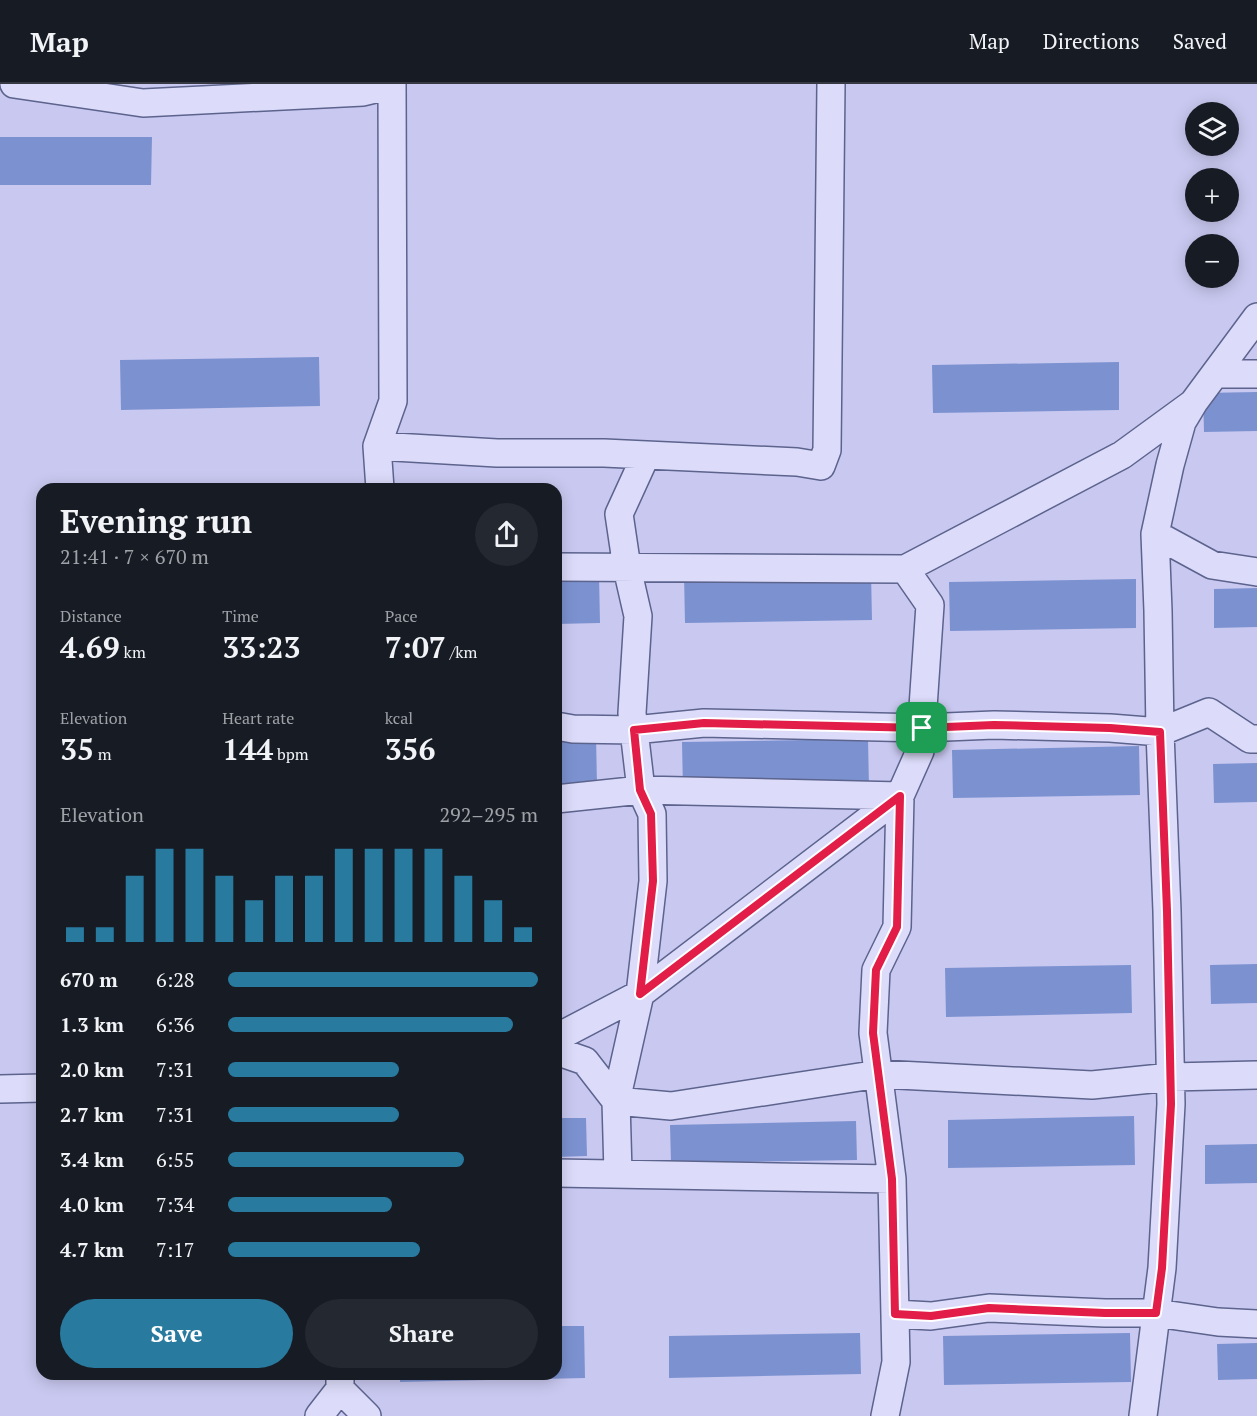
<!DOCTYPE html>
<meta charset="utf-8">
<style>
:root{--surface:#171b24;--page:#242831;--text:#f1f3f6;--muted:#9ea1a6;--line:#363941;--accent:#297a9f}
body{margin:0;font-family:"PT Serif",serif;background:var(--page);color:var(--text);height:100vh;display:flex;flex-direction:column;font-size:22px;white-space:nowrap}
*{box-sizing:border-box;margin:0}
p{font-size:20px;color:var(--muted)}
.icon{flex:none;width:33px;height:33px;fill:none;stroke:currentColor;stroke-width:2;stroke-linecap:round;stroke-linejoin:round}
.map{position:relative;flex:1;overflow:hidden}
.panel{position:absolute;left:36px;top:399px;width:526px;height:897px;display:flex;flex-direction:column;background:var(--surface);border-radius:18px;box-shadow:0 3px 15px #0003}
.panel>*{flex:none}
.buttons{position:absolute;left:1185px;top:18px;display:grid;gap:12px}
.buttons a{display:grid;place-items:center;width:54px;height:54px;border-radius:50%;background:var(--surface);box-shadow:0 3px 15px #0003;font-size:30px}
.pin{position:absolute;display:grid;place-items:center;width:51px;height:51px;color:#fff;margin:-26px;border-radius:12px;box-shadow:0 3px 9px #0006}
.round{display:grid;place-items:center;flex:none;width:63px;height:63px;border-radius:32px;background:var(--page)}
.overview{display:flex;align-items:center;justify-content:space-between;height:102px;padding:0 24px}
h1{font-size:33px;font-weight:700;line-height:45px}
.stats{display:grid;grid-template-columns:repeat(3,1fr);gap:9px;height:102px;padding:6px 24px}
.stats div{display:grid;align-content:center}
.stats b{font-size:30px;font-weight:700}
.stats small{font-size:16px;font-weight:400}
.stats p{font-size:16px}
.chart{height:168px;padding:12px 24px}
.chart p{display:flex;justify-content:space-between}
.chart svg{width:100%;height:108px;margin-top:6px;stroke:var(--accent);stroke-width:6}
.action{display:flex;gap:12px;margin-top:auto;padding:12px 24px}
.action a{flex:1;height:69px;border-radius:36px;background:var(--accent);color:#fff;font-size:24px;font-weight:700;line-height:69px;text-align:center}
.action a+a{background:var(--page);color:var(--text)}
ul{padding:0 24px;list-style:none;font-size:20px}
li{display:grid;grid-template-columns:96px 72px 1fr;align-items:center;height:45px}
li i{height:15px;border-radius:8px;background:var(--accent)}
header{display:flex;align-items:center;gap:36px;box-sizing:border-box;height:84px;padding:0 30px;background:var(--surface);border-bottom:2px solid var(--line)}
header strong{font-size:28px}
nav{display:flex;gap:33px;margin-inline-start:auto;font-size:21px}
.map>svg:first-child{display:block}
</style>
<header>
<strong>Map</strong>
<nav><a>Map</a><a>Directions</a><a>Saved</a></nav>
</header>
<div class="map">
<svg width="1257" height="1332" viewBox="0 0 1257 1332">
<rect width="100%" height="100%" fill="#c9c8f0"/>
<path fill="#7c92d0" d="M0 53H152L151 101H0Z
M319 273 320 322 121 326 120 276Z
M1119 278V326L933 329 932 281Z
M1257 308V347L1204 348 1203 309Z
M871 488 872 536 685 539 684 491Z
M599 491 600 539 556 540V492Z
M1136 495V544L950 547 949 498Z
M1257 504V543L1214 544V505Z
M596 652 597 701H556V653Z
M868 655 869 703 683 706 682 658Z
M1139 662 1140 711 953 714 952 666Z
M1257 679V718L1214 719 1213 680Z
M1257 880V919L1211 920 1210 881Z
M1131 881 1132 929 946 933 945 884Z
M1134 1032 1135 1081 948 1084V1036Z
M556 1034H586L587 1072 556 1073Z
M856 1037 857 1076 671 1079 670 1041Z
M1257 1060V1099L1205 1100V1061Z
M556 1242H584L585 1294 400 1298V1290H556Z
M860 1249 861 1290 669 1294V1252Z
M1130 1249 1131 1298 944 1301 943 1252Z
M1257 1259V1295L1218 1296 1217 1260Z"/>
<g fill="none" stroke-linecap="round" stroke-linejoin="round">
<defs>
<path id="minor" d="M14 0 143 19 363 8 392 1
M1215 290H1257
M377 362 497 369H604L797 378 821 382 827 366 831 0
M380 405 377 362 393 317 392 0
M1155 450 1212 481 1257 488
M556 483 905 485 1122 371 1192 320
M556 642 573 645 634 646 704 639 922 644 994 641 1110 644 1160 648 1209 628 1250 655H1257
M556 715 641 706 900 712
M556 954 640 910 900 712
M556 967 585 977 616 1017 671 1022 879 990 1092 1001 1171 993 1257 991
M0 1005 42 1004
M556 1089 892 1095
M618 1089 616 1017 640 910 653 797 652 730 641 706 632 629 638 532 627 484 619 430 646 371
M895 1230 931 1232 989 1224 1105 1229H1156L1218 1238 1257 1240
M340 1290V1305L367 1332
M319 1332 340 1305
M885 1332 896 1278 892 1095 873 949 876 886 897 843 900 712 920 667 930 521 905 485
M1143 1332 1162 1184 1171 1020 1167 827 1160 648 1158 527 1155 450 1170 381 1182 338 1194 318 1257 233"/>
</defs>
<use href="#minor" stroke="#5c638d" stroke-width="30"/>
<use href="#minor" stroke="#dcdcfa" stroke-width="27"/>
</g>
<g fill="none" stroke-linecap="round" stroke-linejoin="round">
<defs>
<path id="route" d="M704 639 922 644 994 641 1110 644 1160 648 1167 827 1171 1020 1162 1184 1156 1229H1105L989 1224 931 1232 895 1230 892 1095 873 949 876 886 897 843 900 712 640 910 653 797 651 730 640 706 634 646Z"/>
</defs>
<use href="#route" stroke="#fff" stroke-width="12"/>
<use href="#route" stroke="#e11d48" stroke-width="8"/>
</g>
</svg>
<div class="buttons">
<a><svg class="icon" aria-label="layers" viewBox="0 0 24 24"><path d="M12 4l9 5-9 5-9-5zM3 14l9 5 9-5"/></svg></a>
<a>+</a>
<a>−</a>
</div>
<div class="pin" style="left:922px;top:644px;background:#1e9e55"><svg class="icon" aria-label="arrive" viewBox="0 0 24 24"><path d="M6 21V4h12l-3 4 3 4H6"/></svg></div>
<section class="panel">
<div class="overview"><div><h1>Evening run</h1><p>21:41 · 7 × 670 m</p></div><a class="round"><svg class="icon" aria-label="share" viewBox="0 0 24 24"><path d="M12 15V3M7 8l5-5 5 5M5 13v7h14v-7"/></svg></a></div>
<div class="stats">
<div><p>Distance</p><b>4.69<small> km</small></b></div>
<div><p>Time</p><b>33:23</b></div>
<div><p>Pace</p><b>7:07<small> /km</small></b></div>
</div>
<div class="stats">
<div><p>Elevation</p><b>35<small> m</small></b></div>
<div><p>Heart rate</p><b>144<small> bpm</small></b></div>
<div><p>kcal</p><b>356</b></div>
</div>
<div class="chart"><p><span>Elevation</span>292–295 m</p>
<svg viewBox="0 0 160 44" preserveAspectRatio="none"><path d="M5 44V38M15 44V38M25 44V17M35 44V6M45 44V6M55 44V17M65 44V27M75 44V17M85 44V17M95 44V6M105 44V6M115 44V6M125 44V6M135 44V17M145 44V27M155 44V38"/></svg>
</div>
<ul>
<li><b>670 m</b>6:28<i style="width:100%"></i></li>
<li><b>1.3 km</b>6:36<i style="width:92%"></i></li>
<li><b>2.0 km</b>7:31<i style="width:55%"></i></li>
<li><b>2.7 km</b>7:31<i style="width:55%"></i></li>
<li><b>3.4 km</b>6:55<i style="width:76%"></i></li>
<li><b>4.0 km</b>7:34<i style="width:53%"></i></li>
<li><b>4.7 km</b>7:17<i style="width:62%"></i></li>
</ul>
<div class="action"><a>Save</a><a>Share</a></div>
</section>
</div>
